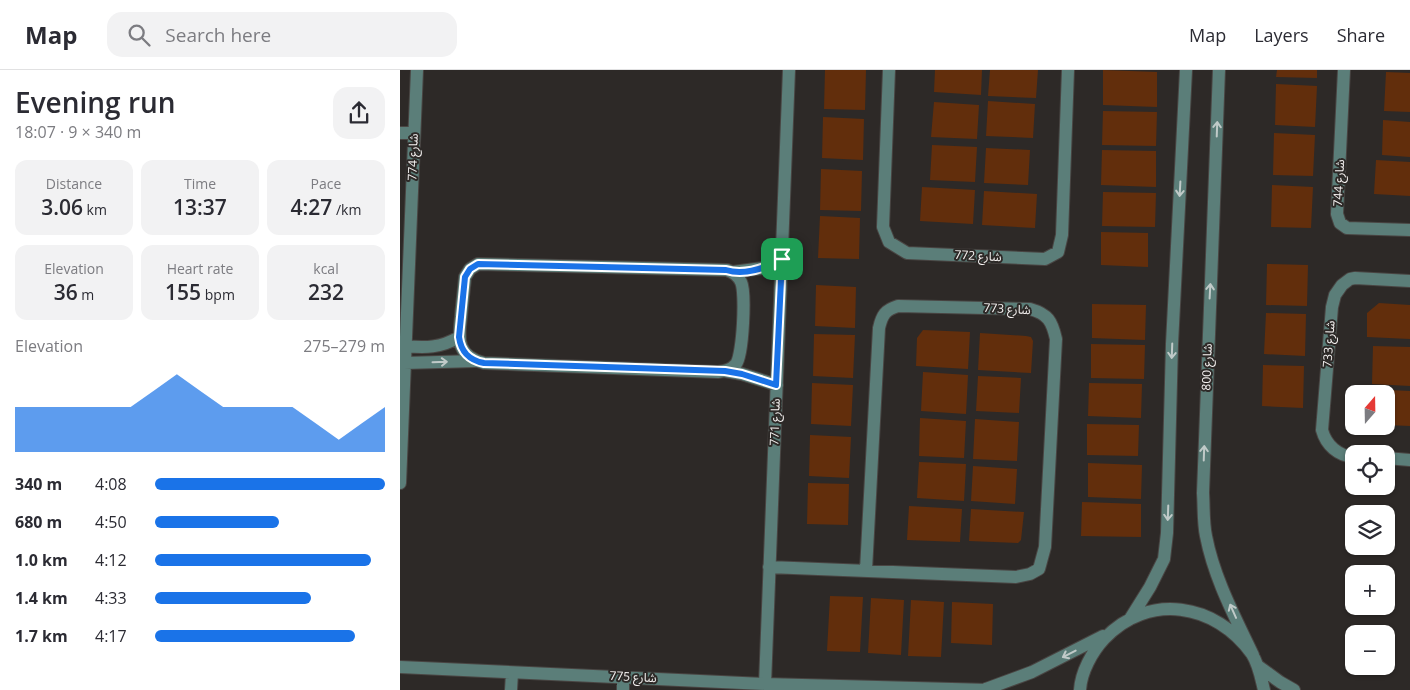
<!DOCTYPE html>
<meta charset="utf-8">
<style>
:root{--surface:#fff;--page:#f2f2f3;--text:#2b2b33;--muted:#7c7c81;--line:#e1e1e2;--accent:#1a73e8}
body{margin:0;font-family:"Open Sans","Noto Sans Arabic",sans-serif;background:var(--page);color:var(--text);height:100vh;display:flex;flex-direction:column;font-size:19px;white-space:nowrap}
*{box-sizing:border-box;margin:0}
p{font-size:16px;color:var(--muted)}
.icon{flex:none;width:28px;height:28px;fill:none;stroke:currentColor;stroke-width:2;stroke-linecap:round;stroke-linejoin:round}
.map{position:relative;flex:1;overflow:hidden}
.side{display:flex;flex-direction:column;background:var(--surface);width:400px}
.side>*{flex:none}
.needle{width:32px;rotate:20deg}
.fabs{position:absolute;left:945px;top:315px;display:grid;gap:10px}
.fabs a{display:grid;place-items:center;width:50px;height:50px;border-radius:10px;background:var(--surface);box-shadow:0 1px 4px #0004;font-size:25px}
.pin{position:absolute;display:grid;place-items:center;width:42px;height:42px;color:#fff;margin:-21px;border-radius:10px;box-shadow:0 2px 8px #0006}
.round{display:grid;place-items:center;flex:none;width:52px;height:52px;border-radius:15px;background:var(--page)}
.summary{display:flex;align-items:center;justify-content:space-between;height:85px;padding:0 15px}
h1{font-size:28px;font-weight:600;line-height:38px}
.metrics{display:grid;grid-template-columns:repeat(3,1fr);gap:8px;height:85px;padding:5px 15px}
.metrics div{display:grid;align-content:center;border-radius:12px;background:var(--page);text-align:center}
.metrics b{font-size:21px;font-weight:600}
.metrics small{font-size:14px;font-weight:400}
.metrics p{font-size:14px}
.chart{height:140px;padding:10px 15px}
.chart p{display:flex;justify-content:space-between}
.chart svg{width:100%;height:90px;margin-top:5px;fill:var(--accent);opacity:.7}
ul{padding:0 15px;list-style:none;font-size:16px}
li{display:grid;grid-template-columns:80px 60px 1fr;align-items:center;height:38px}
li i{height:12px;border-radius:6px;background:var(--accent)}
header{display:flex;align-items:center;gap:30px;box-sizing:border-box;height:70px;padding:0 25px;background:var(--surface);border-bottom:1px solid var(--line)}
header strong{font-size:24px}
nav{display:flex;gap:28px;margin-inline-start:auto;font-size:18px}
.search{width:350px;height:45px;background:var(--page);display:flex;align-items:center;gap:12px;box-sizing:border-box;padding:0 18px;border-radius:15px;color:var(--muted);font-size:19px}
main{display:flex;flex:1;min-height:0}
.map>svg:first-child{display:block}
</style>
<header>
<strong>Map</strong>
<div class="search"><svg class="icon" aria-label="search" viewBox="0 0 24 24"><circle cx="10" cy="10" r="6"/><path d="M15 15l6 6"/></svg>Search here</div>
<nav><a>Map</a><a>Layers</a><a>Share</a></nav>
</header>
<main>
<section class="side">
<div class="summary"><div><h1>Evening run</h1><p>18:07 · 9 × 340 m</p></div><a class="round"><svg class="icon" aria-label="share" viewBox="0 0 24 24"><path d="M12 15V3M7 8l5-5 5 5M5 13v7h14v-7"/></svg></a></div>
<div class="metrics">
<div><p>Distance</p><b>3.06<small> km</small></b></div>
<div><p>Time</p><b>13:37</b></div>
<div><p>Pace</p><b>4:27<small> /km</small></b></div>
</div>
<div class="metrics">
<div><p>Elevation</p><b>36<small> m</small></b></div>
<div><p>Heart rate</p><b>155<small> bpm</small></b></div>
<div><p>kcal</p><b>232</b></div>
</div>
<div class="chart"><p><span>Elevation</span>275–279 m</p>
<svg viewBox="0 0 160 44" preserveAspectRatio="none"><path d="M0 44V22L10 22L20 22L30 22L40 22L50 22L60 14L70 6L80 14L90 22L100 22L110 22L120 22L130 30L140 38L150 30L160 22V44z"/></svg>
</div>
<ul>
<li><b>340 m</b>4:08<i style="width:100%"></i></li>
<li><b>680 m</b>4:50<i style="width:54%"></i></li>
<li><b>1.0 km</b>4:12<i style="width:94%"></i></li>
<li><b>1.4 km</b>4:33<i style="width:68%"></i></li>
<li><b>1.7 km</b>4:17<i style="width:87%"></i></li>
</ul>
</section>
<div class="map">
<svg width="1010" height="620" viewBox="0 0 1010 620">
<rect width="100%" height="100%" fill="#2d2927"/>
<path fill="#622e0c" d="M425 0H466L465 40 424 39Z
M535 0H582L581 25 534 22Z
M590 0H638L636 28 588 26Z
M703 0 757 2V37L703 35Z
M877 0H917V8L876 7Z
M986 2 1010 3V42L984 41Z
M876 14 917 16 915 57 875 55Z
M588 31 635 34 633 68 586 66Z
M534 32 579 35 577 69 531 67Z
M703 41 757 42 756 76 702 75Z
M423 47 464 49 463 90 422 88Z
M983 50 1010 52V87L982 85Z
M874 63 915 65 913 106 873 105Z
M532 75 577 77 575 112 530 110Z
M586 78 630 80 628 115 584 113Z
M702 80 756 81V117L701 115Z
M976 90 1010 92V126L974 124Z
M421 99 462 101 461 141 420 140Z
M872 115 913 117 911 158 871 157Z
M522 117 575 120 573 154 520 151Z
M584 121 637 124 635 158 582 155Z
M703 122 756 123 755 157 702 156Z
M420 146 460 148 459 189 418 188Z
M701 162 748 163V197L701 195Z
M867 194 908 195 907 236 866 235Z
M416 215 456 217 455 258 415 256Z
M979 233 1010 235V269L967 267V243Z
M692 234 746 235 745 270 692 268Z
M866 243 906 244 905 286 864 284Z
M523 260 570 262 568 299 516 296 517 268Z
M580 263 626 266 631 267 633 271 631 303 578 300Z
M414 264 455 265 453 308 413 306Z
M691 274 745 275 744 309 691 308Z
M973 276 1010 277V316L972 314Z
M863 295 904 296 903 338 862 336Z
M523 302 568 305 566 344 521 341Z
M578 306 621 308 619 343 576 341Z
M412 313 453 315 451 356 411 354Z
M689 313 742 314 741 348 688 346Z
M966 319 1010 321V356L986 355V324H965Z
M520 348 566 351 564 388 519 386Z
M575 349 619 352 617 391 573 389Z
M687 354 739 355 738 386 687 385Z
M410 365 451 367 449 408 409 406Z
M519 392 566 394 564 431 517 428Z
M688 393 742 395 741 429 688 427Z
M573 396 617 399 615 434 571 431Z
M408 413 449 414 448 455 407 454Z
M682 432 741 434V467L681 466Z
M509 436 562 439 560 472 507 470Z
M571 439 624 442 621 470 618 473 569 471Z
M430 526 463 527 460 582 427 581Z
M471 528 504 530 501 585 468 583Z
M511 530 544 532 541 587 508 586Z
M552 532 593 534 592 575 551 573Z"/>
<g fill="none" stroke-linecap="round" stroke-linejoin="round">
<defs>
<path id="minor" d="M489 0 483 157 489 172 507 183 645 189 658 182 662 165 668 0
M819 0 803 423C804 437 803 452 806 466 814 508 835 547 853 585
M944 0 937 144 940 153 947 158 1010 160
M0 63H13
M78 194 327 200C333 202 338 205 341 212 346 222 343 285 336 294 331 300 325 301 318 302L84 293C57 286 58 270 61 247 62 233 64 220 65 207L70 199Z
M333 202 363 198 382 189
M5 276C25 278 41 278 59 267
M4 293 76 291
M325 301 342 304 377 315
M954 387C938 386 926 375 922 360L932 237 935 225 942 215 950 209 955 208 1010 211
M986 388 1010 390
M0 413 17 0
M369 497 616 507 630 504 639 499 645 477 656 269C652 251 648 244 630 239L498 236C485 240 482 245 479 258L466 500
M730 549 750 517 764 489 767 463 772 274 786 0
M858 596 880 612 894 620
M0 597 365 614 589 620
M365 614 389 0
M586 619 632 602 703 566
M111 620 112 603
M223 620V607
M680 620C681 602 692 582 704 569 748 522 816 533 852 584 859 595 861 608 864 620"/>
</defs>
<use href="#minor" stroke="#494543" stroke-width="14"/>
<use href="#minor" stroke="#5b7e79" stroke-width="12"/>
</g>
<defs><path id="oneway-shaft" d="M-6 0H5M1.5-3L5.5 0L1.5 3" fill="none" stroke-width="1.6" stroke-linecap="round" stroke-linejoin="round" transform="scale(1.25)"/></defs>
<g stroke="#c0cac8">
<use href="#oneway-shaft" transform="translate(817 59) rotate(-88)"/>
<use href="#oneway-shaft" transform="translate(780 119) rotate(93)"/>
<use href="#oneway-shaft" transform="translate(810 221) rotate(-87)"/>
<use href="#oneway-shaft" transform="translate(772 281) rotate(92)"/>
<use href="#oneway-shaft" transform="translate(40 292) rotate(-2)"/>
<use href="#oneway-shaft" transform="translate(804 383) rotate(-88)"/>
<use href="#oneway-shaft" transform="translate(768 443) rotate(92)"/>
<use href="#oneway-shaft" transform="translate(833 541) rotate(-114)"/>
<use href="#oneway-shaft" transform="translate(669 584) rotate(153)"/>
</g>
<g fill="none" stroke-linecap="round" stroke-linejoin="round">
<defs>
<path id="route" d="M382 189 376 315 342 304 325 301 84 293C69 290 61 282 59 267L65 207 70 199 78 194 326 200C345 206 365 198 382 189Z"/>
</defs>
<use href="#route" stroke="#fff" stroke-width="10"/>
<use href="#route" stroke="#1a73e8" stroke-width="6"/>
</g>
<g text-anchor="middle" stroke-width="4" stroke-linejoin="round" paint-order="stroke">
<g font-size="12" fill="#f6f3f2" stroke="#2d2927">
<text transform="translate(13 87) rotate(-88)" y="4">شارع 774</text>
<text transform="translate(939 113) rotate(-87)" y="4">شارع 744</text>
<text transform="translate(578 186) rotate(3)" y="4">شارع 772</text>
<text transform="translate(607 239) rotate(3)" y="4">شارع 773</text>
<text transform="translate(929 274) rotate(-86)" y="4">شارع 733</text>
<text transform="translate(807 297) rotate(-88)" y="4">شارع 800</text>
<text transform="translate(375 352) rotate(-88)" y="4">شارع 771</text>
<text transform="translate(233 607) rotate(3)" y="4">شارع 775</text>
</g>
</g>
</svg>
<div class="fabs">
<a><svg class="needle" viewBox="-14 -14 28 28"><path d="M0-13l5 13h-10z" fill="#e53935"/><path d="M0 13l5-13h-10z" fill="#7c7c81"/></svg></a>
<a><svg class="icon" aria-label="locate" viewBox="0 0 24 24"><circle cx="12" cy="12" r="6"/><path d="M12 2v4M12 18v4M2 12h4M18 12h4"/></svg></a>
<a><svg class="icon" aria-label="layers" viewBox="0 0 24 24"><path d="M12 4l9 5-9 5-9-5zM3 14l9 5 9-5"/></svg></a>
<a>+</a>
<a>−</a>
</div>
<div class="pin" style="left:382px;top:189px;background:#1e9e55"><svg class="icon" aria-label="arrive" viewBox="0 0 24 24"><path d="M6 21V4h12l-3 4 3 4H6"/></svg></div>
</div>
</main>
